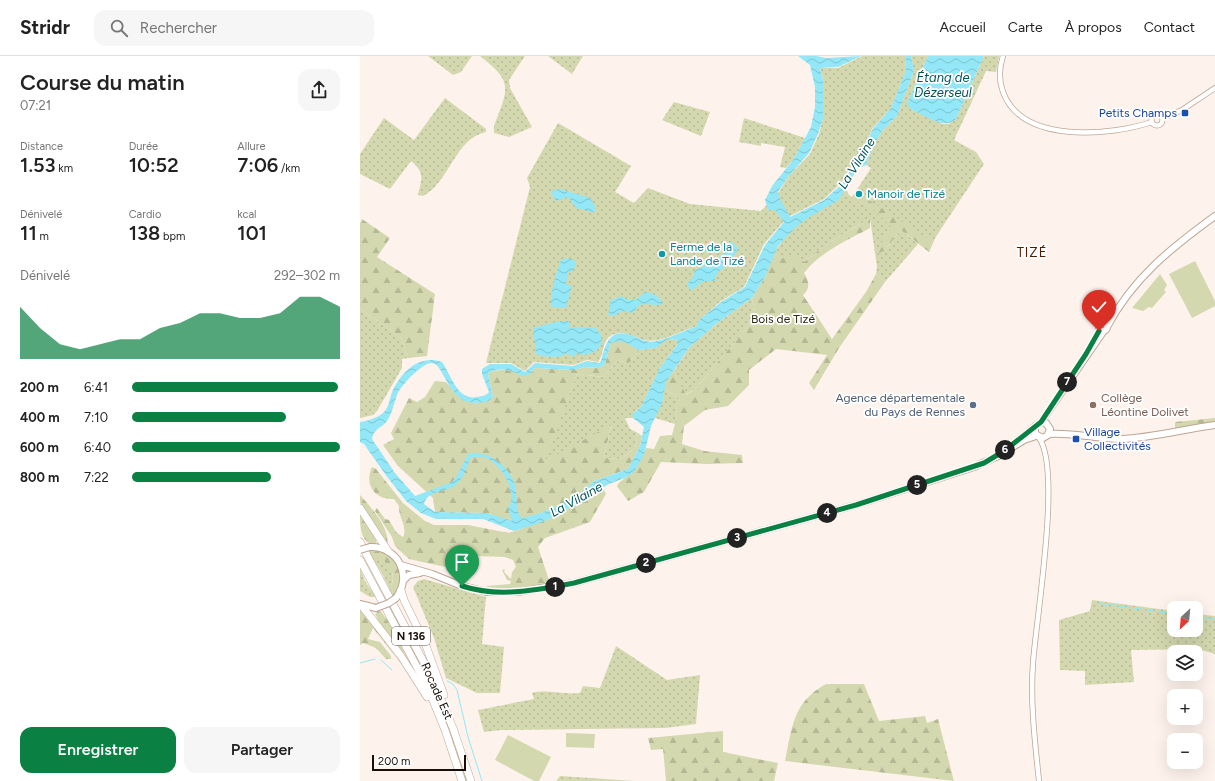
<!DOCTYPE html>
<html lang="fr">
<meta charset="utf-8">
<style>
:root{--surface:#fff;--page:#f6f6f6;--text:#222;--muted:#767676;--line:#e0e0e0;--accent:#0b8043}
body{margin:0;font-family:Figtree,sans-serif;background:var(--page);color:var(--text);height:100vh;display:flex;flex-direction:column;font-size:15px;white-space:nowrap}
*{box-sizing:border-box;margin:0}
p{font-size:13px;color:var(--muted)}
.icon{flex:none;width:22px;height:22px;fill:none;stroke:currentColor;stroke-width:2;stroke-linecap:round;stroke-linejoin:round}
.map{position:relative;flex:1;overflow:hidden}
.drawer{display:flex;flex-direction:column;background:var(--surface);width:360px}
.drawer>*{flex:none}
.needle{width:26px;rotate:206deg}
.tools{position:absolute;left:807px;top:545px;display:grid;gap:8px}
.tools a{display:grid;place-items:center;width:36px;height:36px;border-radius:8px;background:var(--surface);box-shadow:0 4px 16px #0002;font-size:20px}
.scale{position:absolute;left:12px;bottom:10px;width:94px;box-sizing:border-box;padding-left:4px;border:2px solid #170f08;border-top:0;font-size:11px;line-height:14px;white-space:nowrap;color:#170f08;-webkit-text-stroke:3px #fff;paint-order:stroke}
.pin{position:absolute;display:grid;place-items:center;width:34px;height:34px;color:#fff;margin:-41px -17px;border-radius:50% 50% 50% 0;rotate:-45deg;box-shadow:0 0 4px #0007}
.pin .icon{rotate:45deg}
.km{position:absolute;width:20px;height:20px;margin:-10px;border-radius:50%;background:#222;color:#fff;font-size:11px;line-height:20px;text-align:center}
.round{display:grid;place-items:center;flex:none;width:42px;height:42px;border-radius:12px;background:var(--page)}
.head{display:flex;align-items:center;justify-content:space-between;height:68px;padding:0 20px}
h1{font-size:22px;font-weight:600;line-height:30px}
.figures{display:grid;grid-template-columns:repeat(3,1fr);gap:6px;height:68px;padding:4px 20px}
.figures div{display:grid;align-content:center}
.figures b{font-size:20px;font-weight:600}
.figures small{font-size:11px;font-weight:400}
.figures p{font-size:11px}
.chart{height:112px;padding:8px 20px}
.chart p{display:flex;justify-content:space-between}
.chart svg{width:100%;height:72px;margin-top:4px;fill:var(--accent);opacity:.7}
.button{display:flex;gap:8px;margin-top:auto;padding:8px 20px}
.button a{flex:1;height:46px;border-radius:12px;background:var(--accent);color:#fff;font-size:16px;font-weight:600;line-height:46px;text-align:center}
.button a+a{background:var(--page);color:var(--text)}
ul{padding:0 20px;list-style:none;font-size:13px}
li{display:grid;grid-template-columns:64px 48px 1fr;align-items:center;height:30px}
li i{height:10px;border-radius:5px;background:var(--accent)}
header{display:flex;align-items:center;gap:24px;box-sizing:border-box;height:56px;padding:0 20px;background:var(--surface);border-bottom:1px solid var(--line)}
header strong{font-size:19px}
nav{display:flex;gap:22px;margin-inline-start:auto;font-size:14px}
.search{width:280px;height:36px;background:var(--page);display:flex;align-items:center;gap:10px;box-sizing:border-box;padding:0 14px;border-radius:12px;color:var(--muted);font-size:15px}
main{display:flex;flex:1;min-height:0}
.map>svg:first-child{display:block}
</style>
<header>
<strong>Stridr</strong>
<div class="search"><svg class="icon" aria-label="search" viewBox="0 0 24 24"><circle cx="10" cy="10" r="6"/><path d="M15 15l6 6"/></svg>Rechercher</div>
<nav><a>Accueil</a><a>Carte</a><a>À propos</a><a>Contact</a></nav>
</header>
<main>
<section class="drawer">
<div class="head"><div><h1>Course du matin</h1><p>07:21</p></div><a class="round"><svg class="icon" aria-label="share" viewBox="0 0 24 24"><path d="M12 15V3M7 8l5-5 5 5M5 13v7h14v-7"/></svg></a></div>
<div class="figures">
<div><p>Distance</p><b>1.53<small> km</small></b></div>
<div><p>Durée</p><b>10:52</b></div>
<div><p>Allure</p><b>7:06<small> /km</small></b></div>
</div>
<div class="figures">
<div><p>Dénivelé</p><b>11<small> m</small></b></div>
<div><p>Cardio</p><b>138<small> bpm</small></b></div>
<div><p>kcal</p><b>101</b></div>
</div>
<div class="chart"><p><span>Dénivelé</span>292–302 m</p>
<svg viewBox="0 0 160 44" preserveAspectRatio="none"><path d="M0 44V12L10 25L20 35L30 38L40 35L50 32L60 32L70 25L80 22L90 16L100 16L110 19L120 19L130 16L140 6L150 6L160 12V44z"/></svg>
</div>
<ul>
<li><b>200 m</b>6:41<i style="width:99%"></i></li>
<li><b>400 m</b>7:10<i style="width:74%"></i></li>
<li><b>600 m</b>6:40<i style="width:100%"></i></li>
<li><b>800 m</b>7:22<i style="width:67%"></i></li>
</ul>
<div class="button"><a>Enregistrer</a><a>Partager</a></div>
</section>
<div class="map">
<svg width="855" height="725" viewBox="0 0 855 725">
<defs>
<pattern id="grass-dots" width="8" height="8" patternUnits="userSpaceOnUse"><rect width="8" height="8" fill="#d3d8af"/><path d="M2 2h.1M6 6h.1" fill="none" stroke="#b4b895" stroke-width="1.8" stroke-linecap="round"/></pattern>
<pattern id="forest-firs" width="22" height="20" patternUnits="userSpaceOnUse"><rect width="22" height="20" fill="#d3d8af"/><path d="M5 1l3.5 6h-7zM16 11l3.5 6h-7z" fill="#b4b895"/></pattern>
<pattern id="water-waves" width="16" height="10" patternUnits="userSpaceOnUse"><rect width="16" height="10" fill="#93e7f6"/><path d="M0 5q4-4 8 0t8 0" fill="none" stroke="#7ec5d1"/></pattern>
</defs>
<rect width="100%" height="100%" fill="#fef3ec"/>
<path fill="url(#grass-dots)" d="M68 0H112L101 16 93 19Z
M120 0H165L149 24 150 32 172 71 149 81 134 77C133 71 135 67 137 62 151 27 148 23 120 0Z
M188 0H223L212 18Z
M502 0H545L546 15 531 52 512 73 506 87 481 127 464 143 430 160 423 166 404 188 384 231 361 245 339 264 337 270C322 274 300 288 284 284 273 281 261 272 249 281 242 287 244 299 238 306L227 304 213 309 174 306 165 315 151 307H126L170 131 167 122 198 67 271 110 255 136 274 147 288 132 330 148 401 155 419 136 428 121 450 98 459 78 463 63V23L460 12H478Z
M551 0H568L548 45 552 54 583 68H589L596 63 624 0H639L636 16 626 15 594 84 616 96 624 108 575 182 569 196 540 172 524 195 541 174 558 188 525 226 516 218 517 211 510 162 467 188 444 206 420 203 414 197C422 184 434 171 447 162 462 151 476 151 486 132L489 139 492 141 511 112 506 109 514 88 523 74 537 60 554 15Z
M85 42 126 73V76C94 83 90 126 63 140L58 139C62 122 65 117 51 105L30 133 0 118V98L24 62 54 84Z
M314 46 350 56 341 80 302 64Z
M384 62 445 82 433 104 426 112 420 111 425 91 401 87V90L379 86Z
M392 242 395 256 389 269 335 333 325 339 314 315 329 292 356 268Z
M0 253 41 282 48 302 42 303V312L17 355 13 359 0 362Z
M308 283 317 284V289L300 312 281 351 274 356 273 362H265L270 373 278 377 275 392 261 403 244 402 251 370 184 406 217 318 244 321 257 305 269 307 279 294 296 292Z
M304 333 320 343 315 355 317 360 315 368 295 362 303 343Z
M8 495H16L18 503C33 506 36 521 30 532L35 538 33 540 22 517Z
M0 512 5 525 16 541H10L0 535Z
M64 523 126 541 122 588 144 591 140 637H117L86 622 74 582 53 531 58 525Z
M732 544 814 555V574H836V558L855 560V598L838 593 771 594 774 626 725 629V615L700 614 699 564 730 555Z
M31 550C63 607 87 663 108 725H105L29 552Z
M256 590 307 624 340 619 336 668 305 672 141 674 124 676 118 654 174 643 172 637C186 633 204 639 220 637L223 630 240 632Z
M200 720 275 725H196Z"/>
<path fill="url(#forest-firs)" d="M495 136 533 159 560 179 574 184 569 196 541 174 524 195 515 198 531 171 515 155 491 143Z
M510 162V172C488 184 460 196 444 217 449 225 451 232 443 239L472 283 506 236 516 218 525 226 479 292 454 334 449 327 467 299 416 293 389 314V329L368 350 345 354 324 370 322 388 344 395 382 399 383 407 347 408 301 406 284 436 268 445 257 430C260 424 264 424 268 419 276 412 283 402 286 392L294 393 300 380 312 379 317 360 315 355 320 343 304 333 306 324 314 315 326 339 335 333 389 269 395 256 392 242 405 221 414 197 420 203 437 198 444 206 467 188Z
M2 163 30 182 17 201 75 238 67 300 48 302 41 282 0 253V167Z
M258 284 265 286 279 294 269 307 257 305 244 321 217 318 185 405 251 369 244 402 261 403 275 392 278 377 282 380 280 390 268 413 234 425 218 439 203 447 181 457 152 466 127 457 75 456 73 442 38 410 23 389 34 383 31 377 49 342 57 346 65 341 75 325 86 326C96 337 104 349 119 347 125 346 129 345 133 341L128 318C140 310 156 315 169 319L175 312 214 314 224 311 239 312 245 308 251 287Z
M855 362V367L815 372V366Z
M12 411 16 413 43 447 65 465 74 469H108L149 477 192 462 243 432 246 438 230 466 185 482 178 491 190 527C177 533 136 537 126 530L150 528 151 525 147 524 142 514 145 513 144 516 151 523 152 516 156 511 153 504 145 501 116 500 104 495 99 514 49 503 35 490 32 481 15 455 17 452 25 463 29 464 36 476 43 481C48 471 38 461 39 450L34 443C14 444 4 428 12 411Z
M0 439C9 449 31 473 27 488L0 446Z
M0 456 15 480 17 489C0 488 0 471 0 456Z
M16 495C38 498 46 520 35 538L30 532C36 521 33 513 24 505L14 504 12 498Z
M0 554 5 558 46 614 13 572 8 583 20 586 31 600V603H26L16 592 3 587 0 589Z
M20 554 34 574 47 602 19 566 15 558Z
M466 628H504L519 665 565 660 567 667 578 663 594 725 425 705C432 671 433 646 466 628Z
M363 675V696L418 707 414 725H306L303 693 291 694 288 682Z"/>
<path fill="#d3d8af" d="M835 205 855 245V250L832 262 809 218Z
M800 218 807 229 804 234 806 236 792 252 789 251 783 255 772 252Z
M206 677 235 678 234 692 206 691Z
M148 679 191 701 179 725H174L135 704Z"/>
<path fill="url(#water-waves)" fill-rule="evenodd" d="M438 0H457L466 2 501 0 478 11 460 12 463 24V63L458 78 449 97 428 121 418 136 420 143 430 161 464 144 482 128 507 87 512 74 531 52 546 15 545 0H551L554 15 537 60 523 74 514 88 506 109 502 111 499 110 479 144 448 162 435 172 418 190 405 221 392 242 356 268 329 292 306 326 302 348 291 370 284 399 274 416 267 421 249 428 192 462 177 468 154 475 123 463H76L61 457 46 445 25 418 4 388 0 386V366C7 365 17 362 23 357 30 351 29 342 33 334 42 315 60 298 82 306 91 318 97 345 117 341 122 340 126 340 129 336L122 318V313L130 308H151L165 316 175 307 213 310 227 305 239 307 241 305C246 285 251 270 276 281 282 284 289 287 296 285 311 282 323 275 337 270L339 264 361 246 385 231 405 189 424 166 415 154H408L405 144 412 130 433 104 451 71 455 51V31L450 9ZM308 283 317 284V289L300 312 281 351 272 358 273 362 284 371 280 390 268 413 234 425 218 439 203 447 181 457 162 462C154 455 158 439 155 429 149 410 127 393 108 398L97 420 92 426 55 440 35 417 12 383C15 371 21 373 27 365 32 358 34 347 37 339 40 330 63 306 72 307 85 308 88 351 120 347 126 346 130 345 133 341L128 318C139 310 152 314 162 320L169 319 175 312 214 314 224 311 239 312 245 308 251 287C263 282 268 289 279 294L296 292ZM113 401C116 401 120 401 123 401 140 405 159 436 148 453L152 465 127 457 75 456 64 448C68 433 88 437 97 428 104 421 107 411 110 403Z
M568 0H624L596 63C584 75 565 59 552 54L548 50V45Z
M200 133 230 142 235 150V156C228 157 224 152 217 153L208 141 196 145 191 137 193 134Z
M370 186 375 188 378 193 368 209 358 216 354 225H344L332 234H330L327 228 333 221 335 214C343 211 358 204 363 198 366 194 367 190 370 186Z
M207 202 214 204 216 207 213 215 208 217 206 228 212 230 206 252 191 251C189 241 197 214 201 204Z
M285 236C292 236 301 241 303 248 288 252 283 241 273 257L263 255 253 260 248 259 251 244 262 240 267 244H276Z
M200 265H209L210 271 236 272 241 279 242 287C236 297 231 298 219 299L218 296 213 301 207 297C202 303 183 301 176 298L173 272Z"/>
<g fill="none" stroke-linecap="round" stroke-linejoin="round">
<path stroke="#93e7f6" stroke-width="1" d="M739 547 814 558
M836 561 855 563
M21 604 32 614
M0 607 15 603
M87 625 93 628 97 634 108 681 122 725"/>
<defs>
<path id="minor" d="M643 0C639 12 639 25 643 36 662 88 750 80 792 66
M791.5 64a5.5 5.5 0 1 1 11 0a5.5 5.5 0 1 1-11 0Z
M803 62 822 54 855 32
M679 382C702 413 676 563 673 607 670 646 675 686 679 725"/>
<path id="major" d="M739 271a4 4 0 1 1 8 0a4 4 0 1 1-8 0Z
M747 271C773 222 811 192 855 160
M681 366 686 367 690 373 688 379 683 382 675 378V370L681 366 690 353 743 276
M688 378C713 376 737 383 761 383 792 382 824 373 855 369
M657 385 674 371
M10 491C38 490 53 520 36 542
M41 509 72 518 102 530 127 536H157L214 527 496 449 614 411 640 399 664 384 676 380
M44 524 49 519 60 517
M0 548 16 552"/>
<path id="highway" d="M0 452 28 495
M0 486 69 616 93 672 111 725
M0 504 67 630 85 674 102 725
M41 534 44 544 65 587 84 639
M2 550 41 600 67 641"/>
</defs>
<use href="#minor" stroke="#bda594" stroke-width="6"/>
<use href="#major" stroke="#bda594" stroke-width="8"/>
<use href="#highway" stroke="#bda594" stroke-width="8"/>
<use href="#minor" stroke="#fff" stroke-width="4.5"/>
<use href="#major" stroke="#fff" stroke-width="6"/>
<use href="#highway" stroke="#fff" stroke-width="7"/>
<defs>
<path id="major-bridge" d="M0 494 10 491
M16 552 29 547 36 542"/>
</defs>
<use href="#major-bridge" stroke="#bda594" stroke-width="8" stroke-linecap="butt"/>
<use href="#major-bridge" stroke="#fff" stroke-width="6"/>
</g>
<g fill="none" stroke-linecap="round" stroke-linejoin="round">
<defs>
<path id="route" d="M102 530C139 542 176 534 214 527L496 449 624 407 644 395 681 366 726 298 739 275"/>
</defs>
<use href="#route" stroke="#fff" stroke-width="8"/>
<use href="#route" stroke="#0b8043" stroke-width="5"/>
</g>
<g fill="#1a4fb4" stroke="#fff" stroke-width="1.5">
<rect x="821" y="53" width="8" height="8" rx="2"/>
<rect x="712" y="379" width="8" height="8" rx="2"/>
</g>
<g fill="#0f9aa8" stroke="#fff" stroke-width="1.5">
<circle cx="499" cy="138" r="4"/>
<circle cx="302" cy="198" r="4"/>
</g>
<circle fill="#5c6f8a" stroke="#fff" stroke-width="1.5" cx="613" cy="349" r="4"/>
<circle fill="#8d6e63" stroke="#fff" stroke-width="1.5" cx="733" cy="349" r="4"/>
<g text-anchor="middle" stroke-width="3.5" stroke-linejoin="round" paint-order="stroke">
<rect fill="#fff" stroke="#5d5752" stroke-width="1" x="32" y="571" width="38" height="18" rx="3"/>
<g font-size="11" font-weight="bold" fill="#170f08">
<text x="51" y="584">N 136</text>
</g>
<g font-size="12" fill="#164399" stroke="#fff" text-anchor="end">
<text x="817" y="61">Petits Champs</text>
<text x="724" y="380" text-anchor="start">Village<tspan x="724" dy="14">Collectivités</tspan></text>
</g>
<g font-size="12" fill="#0d838f" stroke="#fff" text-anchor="start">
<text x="507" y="142">Manoir de Tizé</text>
<text x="310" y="195">Ferme de la<tspan x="310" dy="14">Lande de Tizé</tspan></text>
</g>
<g font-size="12" fill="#292c10" stroke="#fff">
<text x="423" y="267">Bois de Tizé</text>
</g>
<g font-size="12" fill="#4e5e75" stroke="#fff" text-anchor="end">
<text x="605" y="346">Agence départementale<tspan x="605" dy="14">du Pays de Rennes</tspan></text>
</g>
<g font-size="12" fill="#785e54" stroke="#fff" text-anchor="start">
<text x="741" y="346">Collège<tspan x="741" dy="14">Léontine Dolivet</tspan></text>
</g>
<g font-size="12" fill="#170f08" stroke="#fff">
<text transform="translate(77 635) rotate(66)" y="4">Rocade Est</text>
</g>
<g font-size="13" font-style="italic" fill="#02515b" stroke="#fff">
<text x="583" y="26">Étang de<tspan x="583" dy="15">Dézerseul</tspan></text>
<text transform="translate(496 107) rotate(-58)" y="5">La Vilaine</text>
<text transform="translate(216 443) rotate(-29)" y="5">La Vilaine</text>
</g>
<g font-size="13" letter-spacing="1" fill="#4e2002" stroke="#fff">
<text x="672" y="201">TIZÉ</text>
</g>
</g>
</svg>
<div class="tools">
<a><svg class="needle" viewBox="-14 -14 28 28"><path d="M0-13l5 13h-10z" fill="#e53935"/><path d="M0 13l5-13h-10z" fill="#767676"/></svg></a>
<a><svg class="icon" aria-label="layers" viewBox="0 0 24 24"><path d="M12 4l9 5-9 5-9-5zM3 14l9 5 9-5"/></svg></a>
<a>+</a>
<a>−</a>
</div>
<div class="scale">200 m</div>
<div class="pin" style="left:102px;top:530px;background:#1e9e55"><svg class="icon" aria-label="arrive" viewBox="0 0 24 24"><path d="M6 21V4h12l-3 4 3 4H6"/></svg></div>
<div class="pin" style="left:739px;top:275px;background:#d93025"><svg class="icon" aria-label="check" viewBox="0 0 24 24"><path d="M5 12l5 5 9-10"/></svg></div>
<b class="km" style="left:195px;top:531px">1</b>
<b class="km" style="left:286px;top:507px">2</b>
<b class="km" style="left:377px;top:482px">3</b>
<b class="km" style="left:467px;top:457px">4</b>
<b class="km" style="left:557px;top:429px">5</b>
<b class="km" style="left:645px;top:394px">6</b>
<b class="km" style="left:707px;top:326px">7</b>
</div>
</main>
